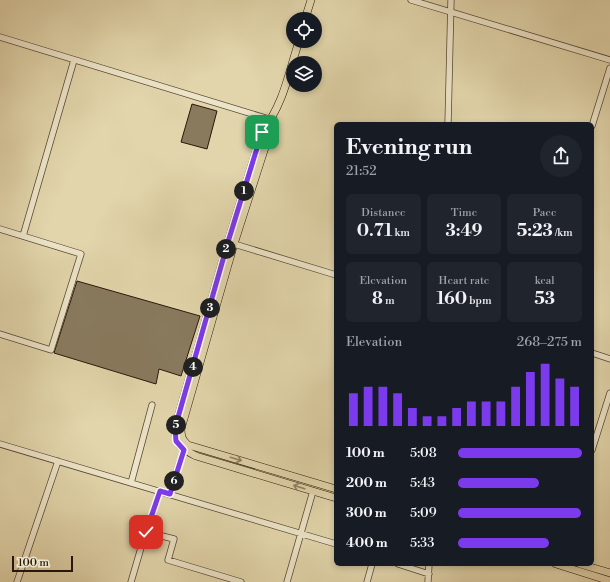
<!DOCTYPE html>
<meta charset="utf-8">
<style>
:root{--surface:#171b24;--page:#20242c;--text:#f1f3f6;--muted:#9ea1a6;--accent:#7c3aed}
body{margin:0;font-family:"Libre Bodoni",serif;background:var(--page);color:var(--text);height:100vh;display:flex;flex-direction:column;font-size:15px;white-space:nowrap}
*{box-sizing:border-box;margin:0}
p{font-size:13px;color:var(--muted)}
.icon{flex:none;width:22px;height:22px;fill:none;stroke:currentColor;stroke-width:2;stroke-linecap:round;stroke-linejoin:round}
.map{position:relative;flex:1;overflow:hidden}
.drawer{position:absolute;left:334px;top:122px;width:260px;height:444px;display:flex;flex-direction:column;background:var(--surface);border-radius:6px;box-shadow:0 2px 6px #0003}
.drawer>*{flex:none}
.buttons{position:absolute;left:286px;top:12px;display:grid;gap:8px}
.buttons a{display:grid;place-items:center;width:36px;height:36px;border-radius:50%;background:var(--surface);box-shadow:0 2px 6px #0003;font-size:20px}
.scale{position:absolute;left:12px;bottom:10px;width:61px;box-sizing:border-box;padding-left:4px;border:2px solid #28170a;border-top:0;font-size:11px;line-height:14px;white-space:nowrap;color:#28170a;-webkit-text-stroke:3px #ece4c8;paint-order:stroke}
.pin{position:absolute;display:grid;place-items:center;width:34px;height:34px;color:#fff;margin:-17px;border-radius:8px;box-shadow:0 2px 6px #0006}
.km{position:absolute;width:20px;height:20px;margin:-10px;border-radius:50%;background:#222;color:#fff;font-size:11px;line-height:20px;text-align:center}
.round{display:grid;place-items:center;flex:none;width:42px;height:42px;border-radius:21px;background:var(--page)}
.head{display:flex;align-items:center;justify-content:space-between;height:68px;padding:0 12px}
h1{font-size:22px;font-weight:700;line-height:30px}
.stats{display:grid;grid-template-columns:repeat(3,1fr);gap:6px;height:68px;padding:4px 12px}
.stats div{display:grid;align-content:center;border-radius:6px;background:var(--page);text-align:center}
.stats b{font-size:17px;font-weight:700}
.stats small{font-size:11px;font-weight:400}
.stats p{font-size:11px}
.chart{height:112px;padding:8px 12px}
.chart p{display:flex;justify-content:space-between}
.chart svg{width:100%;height:72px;margin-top:4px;stroke:var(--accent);stroke-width:6}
ul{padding:0 12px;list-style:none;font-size:13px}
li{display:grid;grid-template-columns:64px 48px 1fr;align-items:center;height:30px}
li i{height:10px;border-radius:5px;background:var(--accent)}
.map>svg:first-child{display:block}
</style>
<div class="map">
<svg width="610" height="582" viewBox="0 0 610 582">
<rect width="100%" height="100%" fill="#e2d5ab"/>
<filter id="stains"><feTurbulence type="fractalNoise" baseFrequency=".005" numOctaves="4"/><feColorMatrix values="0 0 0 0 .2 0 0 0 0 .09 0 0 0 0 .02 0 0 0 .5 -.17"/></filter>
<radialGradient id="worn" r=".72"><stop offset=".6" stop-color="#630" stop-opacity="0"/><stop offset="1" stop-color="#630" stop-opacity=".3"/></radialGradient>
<path fill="#897a5e" stroke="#28170a" d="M192 104 217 111 207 149 181 142Z
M77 281 200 316 181 376 159 369 156 384 54 353Z"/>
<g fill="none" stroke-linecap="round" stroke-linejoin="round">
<defs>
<path id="minor" d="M411 0 610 60
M0 37 272 120
M448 124 451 0
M592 126 610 68
M0 229 81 254 51 350 0 334
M23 236 74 60
M231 243 336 275
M592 353 610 359
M0 444 336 544
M592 450 610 393
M131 483 152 405
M169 494 184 450
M146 532 174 539 168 560 241 582
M398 564 429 574
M17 582 58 461
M131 582 143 541 160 491
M287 582 313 491
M367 582 372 564
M428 582 429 564"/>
<path id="major" d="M305 19 311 0
M299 41C288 75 284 103 262 132L228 242 175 428C175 445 182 449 196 456L336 498
M271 122 269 135 234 244 181 429C181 436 182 440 188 445L336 489
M556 564 610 581
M580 564 610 573"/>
</defs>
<use href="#minor" stroke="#564632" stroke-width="7"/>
<use href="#major" stroke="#28170a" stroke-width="8"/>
<use href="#minor" stroke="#ece4c8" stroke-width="5.5"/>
<use href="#major" stroke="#e2d5ab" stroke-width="7"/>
</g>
<defs><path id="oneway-shaft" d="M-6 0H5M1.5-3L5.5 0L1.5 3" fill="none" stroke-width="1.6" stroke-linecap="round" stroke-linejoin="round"/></defs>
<g stroke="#8e8063">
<use href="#oneway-shaft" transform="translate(236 459) rotate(17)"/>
<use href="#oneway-shaft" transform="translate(299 487) rotate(-163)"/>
</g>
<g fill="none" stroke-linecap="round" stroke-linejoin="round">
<defs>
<path id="route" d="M146 532 160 491 170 494 184 450 176 441 175 428 228 242 262 132"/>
</defs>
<use href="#route" stroke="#fff" stroke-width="8"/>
<use href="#route" stroke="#7c3aed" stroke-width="5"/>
</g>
<rect width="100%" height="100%" filter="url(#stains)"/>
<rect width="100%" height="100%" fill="url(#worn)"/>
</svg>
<div class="buttons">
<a><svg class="icon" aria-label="locate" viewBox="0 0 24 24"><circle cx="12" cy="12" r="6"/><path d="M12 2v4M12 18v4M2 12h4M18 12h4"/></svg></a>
<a><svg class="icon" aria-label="layers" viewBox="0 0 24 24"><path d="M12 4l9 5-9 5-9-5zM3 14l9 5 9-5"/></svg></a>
</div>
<div class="scale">100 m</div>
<div class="pin" style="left:262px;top:132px;background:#1e9e55"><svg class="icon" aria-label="arrive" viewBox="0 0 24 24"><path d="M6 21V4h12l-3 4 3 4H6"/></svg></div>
<div class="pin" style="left:146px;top:532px;background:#d93025"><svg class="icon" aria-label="check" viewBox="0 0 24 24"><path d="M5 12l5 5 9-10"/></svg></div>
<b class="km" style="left:244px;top:191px">1</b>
<b class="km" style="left:226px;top:249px">2</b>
<b class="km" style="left:210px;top:308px">3</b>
<b class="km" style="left:193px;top:367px">4</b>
<b class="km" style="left:176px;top:425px">5</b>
<b class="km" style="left:174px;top:481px">6</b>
<section class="drawer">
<div class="head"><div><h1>Evening run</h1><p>21:52</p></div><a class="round"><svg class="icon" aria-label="share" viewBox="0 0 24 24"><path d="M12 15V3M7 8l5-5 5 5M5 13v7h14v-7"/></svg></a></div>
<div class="stats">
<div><p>Distance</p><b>0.71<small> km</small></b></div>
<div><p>Time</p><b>3:49</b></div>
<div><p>Pace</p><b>5:23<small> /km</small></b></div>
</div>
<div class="stats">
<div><p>Elevation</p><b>8<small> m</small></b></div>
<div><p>Heart rate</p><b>160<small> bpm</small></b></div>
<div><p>kcal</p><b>53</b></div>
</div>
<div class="chart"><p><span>Elevation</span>268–275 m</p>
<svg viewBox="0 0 160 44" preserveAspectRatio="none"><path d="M5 44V24M15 44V20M25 44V20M35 44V24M45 44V33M55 44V38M65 44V38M75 44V33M85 44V29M95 44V29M105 44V29M115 44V20M125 44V11M135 44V6M145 44V15M155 44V20"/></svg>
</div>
<ul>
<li><b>100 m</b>5:08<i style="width:100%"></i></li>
<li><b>200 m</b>5:43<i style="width:65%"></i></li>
<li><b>300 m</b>5:09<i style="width:99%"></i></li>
<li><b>400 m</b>5:33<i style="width:73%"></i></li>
</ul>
</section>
</div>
